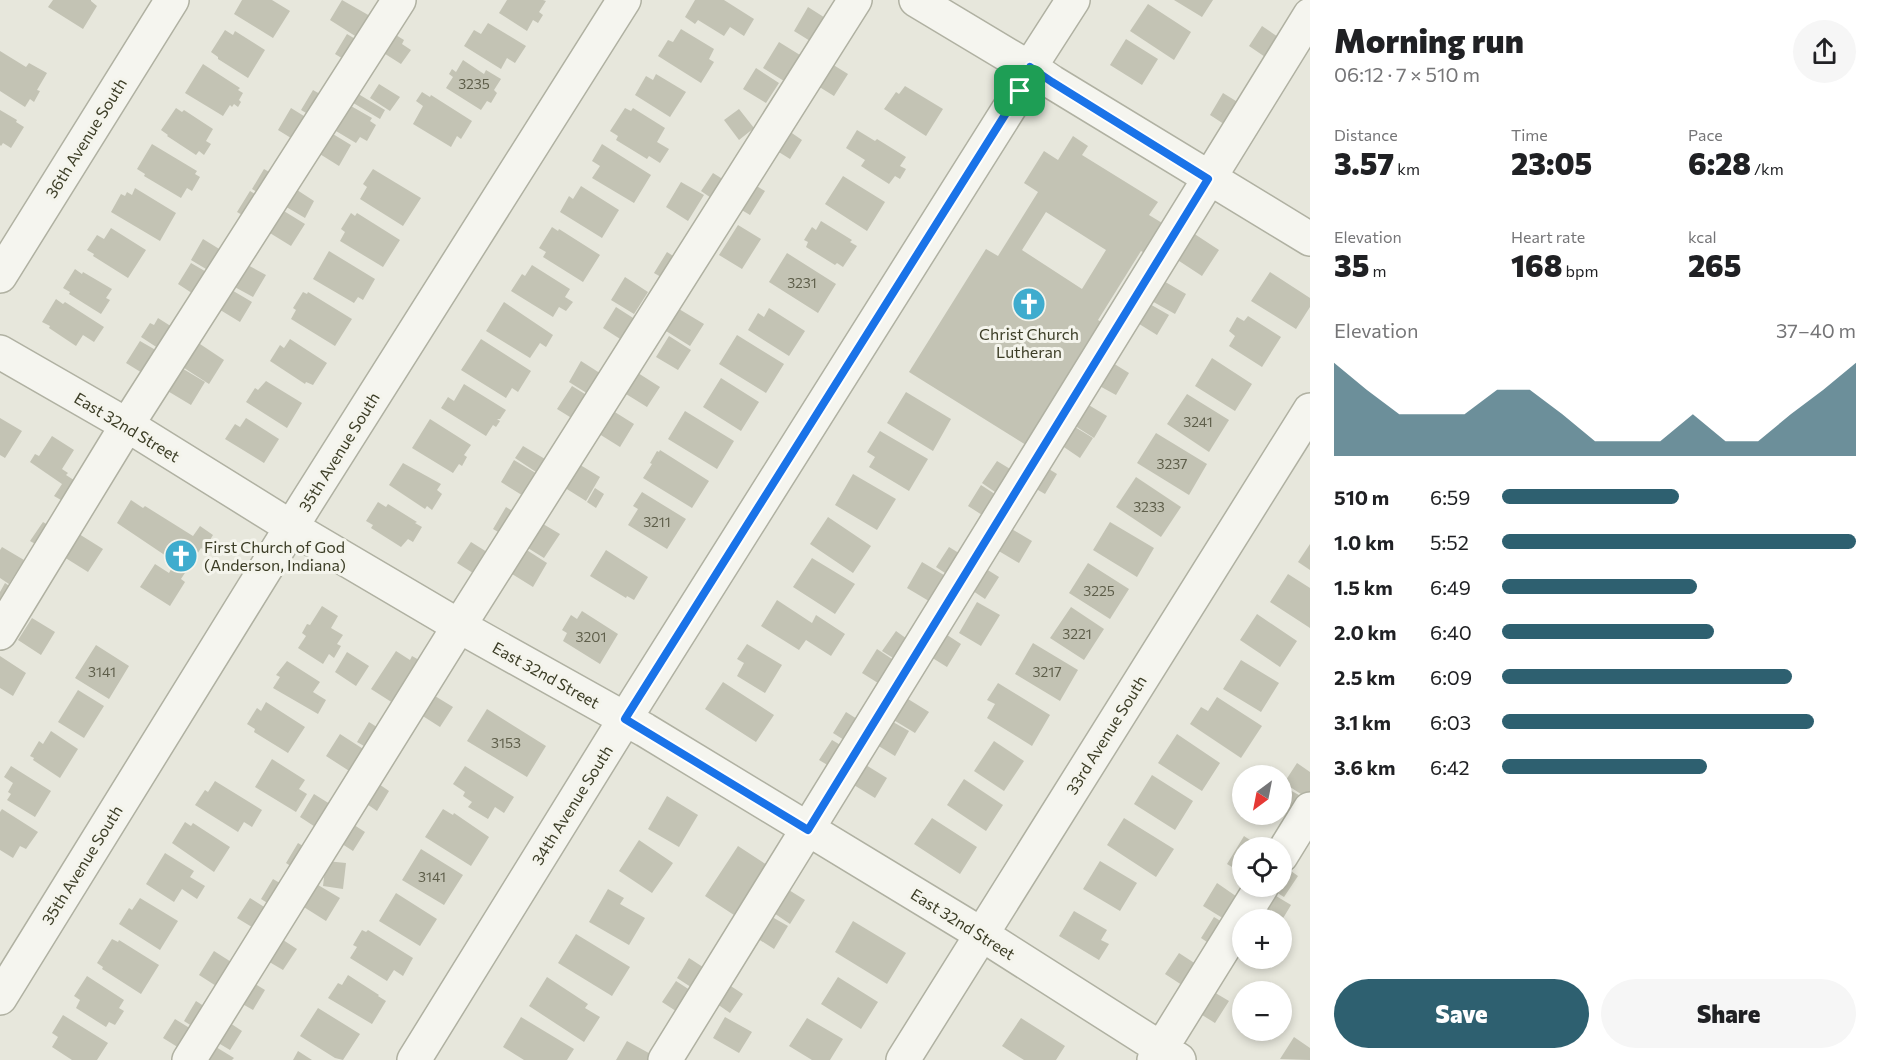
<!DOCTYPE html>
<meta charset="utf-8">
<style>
:root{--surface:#fff;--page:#f6f6f6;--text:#202124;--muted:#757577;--accent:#2e6070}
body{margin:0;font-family:Commissioner,sans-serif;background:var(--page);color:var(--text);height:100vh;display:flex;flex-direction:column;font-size:22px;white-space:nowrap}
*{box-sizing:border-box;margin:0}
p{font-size:20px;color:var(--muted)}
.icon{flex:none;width:33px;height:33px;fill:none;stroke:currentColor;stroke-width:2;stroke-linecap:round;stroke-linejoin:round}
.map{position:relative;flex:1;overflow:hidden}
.sheet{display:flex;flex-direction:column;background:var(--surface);width:570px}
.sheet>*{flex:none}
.needle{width:39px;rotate:212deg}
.buttons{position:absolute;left:1232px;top:765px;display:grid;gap:12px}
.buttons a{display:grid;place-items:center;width:60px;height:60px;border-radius:50%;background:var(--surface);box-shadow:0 3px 9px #0003;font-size:30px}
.pin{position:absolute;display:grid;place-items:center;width:51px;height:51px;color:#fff;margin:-26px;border-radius:12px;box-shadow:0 3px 9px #0006}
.round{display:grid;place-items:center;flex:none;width:63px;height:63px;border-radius:32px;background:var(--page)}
.overview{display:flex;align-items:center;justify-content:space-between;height:102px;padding:0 24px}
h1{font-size:33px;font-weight:800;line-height:45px}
.figures{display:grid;grid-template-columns:repeat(3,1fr);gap:9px;height:102px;padding:6px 24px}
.figures div{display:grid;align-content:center}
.figures b{font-size:30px;font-weight:800}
.figures small{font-size:16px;font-weight:400}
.figures p{font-size:16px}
.chart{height:168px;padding:12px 24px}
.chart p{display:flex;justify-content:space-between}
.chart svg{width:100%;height:108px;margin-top:6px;fill:var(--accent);opacity:.7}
.action{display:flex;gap:12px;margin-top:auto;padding:12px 24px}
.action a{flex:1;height:69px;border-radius:36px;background:var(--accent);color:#fff;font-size:24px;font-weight:800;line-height:69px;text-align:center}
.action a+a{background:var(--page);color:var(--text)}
ul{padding:0 24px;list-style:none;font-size:20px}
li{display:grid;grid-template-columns:96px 72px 1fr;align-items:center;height:45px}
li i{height:15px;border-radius:8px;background:var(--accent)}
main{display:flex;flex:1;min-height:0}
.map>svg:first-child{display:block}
</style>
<main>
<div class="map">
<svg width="1310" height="1060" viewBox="0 0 1310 1060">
<rect width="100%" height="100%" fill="#e7e7dc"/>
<path fill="#c3c3b4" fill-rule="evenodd" d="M53 0H91V1L97 6 83 29 48 7Z
M242 0H272L290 11 273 38 234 14Z
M342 0 377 20 363 41 330 20Z
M507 0H543L546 1 539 12 543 15 538 23 533 20 527 31 499 13Z
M695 0H724L754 19 744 36 730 27 724 36 698 20 695 24 685 17Z
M1174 0H1213L1202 17Z
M1148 4 1191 32 1174 60 1130 31Z
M808 7 830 21 815 44 794 31Z
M488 23 526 46 515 63 507 58 501 69 464 46 474 30 481 34Z
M1262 26 1284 41 1271 61 1249 46Z
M681 29 714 49 709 59 714 62 701 83 658 56 668 40 673 42Z
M225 30 233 35 235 31 265 50 248 78 218 59V57L211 52Z
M391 32 404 40 402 44 411 50 401 64 379 50Z
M347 34 362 43 350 63 335 54Z
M1126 39 1158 59 1142 85 1110 65Z
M779 42 800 55 784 81 763 68Z
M0 51 26 67 29 63 47 73 37 90 40 91 34 102 30 99 25 107 0 91Z
M463 60 484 74 486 70 501 79 494 90 497 93 491 103 487 101 481 110 446 88 453 77 449 74 452 69 456 72Z
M827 61 848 74 834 96 813 83Z
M203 64 240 88 238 90 243 93 239 100 241 102 238 107 234 104 232 107 230 105 223 116 185 93Z
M756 68 779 83 766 103 743 89Z
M656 74 686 92 670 117 635 95 646 76 653 80Z
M379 84 400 97 390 111 370 98Z
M905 86 943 109 926 136 884 109 896 92 899 94Z
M313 90 327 98 315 118 301 110Z
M355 92 385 110 380 119 350 101Z
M422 92 430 97 431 95 472 121 461 139 457 136 451 147 413 124 423 106 416 101Z
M1223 93 1244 106 1230 128 1210 115Z
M351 106 372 118 370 121 376 125 367 141 360 137 356 143 336 131Z
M176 108 182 112 184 110 213 129 206 141 211 144 204 155 199 151 196 155 167 136 168 135 161 130Z
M291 108 312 121 299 143 278 130Z
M625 108 631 111 633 108 665 128 657 142 669 149 660 163 649 156 647 159 616 140 618 136 610 131Z
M739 109 754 128 739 140 724 120Z
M0 110 17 120 16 122 24 127 11 148 3 143 1 146 0 145Z
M786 129 802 140 790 159 774 149Z
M857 130 875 141 877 139 906 157 900 166 906 169 900 179 895 176 889 184 861 166 865 160 846 148Z
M328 131 351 145 339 166 315 151Z
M1073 136 1088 146 1082 155 1158 202 1149 215 1172 229 1146 254 1141 251 1098 320 1103 323 1026 445 909 372 986 249 998 256 1038 192 1024 183 1044 151 1058 160ZM1046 212 1106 250 1082 289 1022 250Z
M152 144 197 171 195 174 200 177 192 191 187 188 181 198 144 176 145 174 137 169Z
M602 144 651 175 634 203 592 178 600 166 592 161Z
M264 169 278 177 266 198 252 189Z
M373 169 421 198 403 226 360 199 367 187 363 184Z
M713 173 729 183 717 202 701 191Z
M843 176 885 202 867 231 825 204Z
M681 182 704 195 688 221 666 207Z
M750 182 765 191 750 215 735 206Z
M581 186 619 210 602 238 560 212 569 196 573 199Z
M135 188 176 213 160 241 111 212 121 194 125 196 127 192 132 195Z
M294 188 314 201 305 218 283 205Z
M250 191 264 199 251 220 237 212Z
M279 208 305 224 291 246 265 230Z
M351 213 355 216 357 213 400 240 383 267 340 241 345 232 341 229Z
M821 221 852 240 850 242 857 246 843 267 837 263 835 265 806 247 808 242 804 240 812 227 816 230Z
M738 225 761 239 742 269 719 255Z
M552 227 558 231 559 229 600 255 583 282 543 257 546 252 539 248Z
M111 228 146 250 128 278 93 256 94 254 87 250 97 235 104 239Z
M1190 231 1219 250 1202 276 1173 257Z
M203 239 229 255 216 275 191 260Z
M329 251 375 279 363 300 358 297 354 303 313 279Z
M667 252 681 261 668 281 654 273Z
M787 253 836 284 818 313 769 282Z
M191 263 215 277 201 299 178 284Z
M244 263 266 275 253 297 231 285Z
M532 265 570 289 565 297 573 302 566 311 559 307 553 317 511 291 522 274 525 276Z
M75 269 82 274 83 272 112 289 106 298 110 300 101 314 69 294 70 292 63 288Z
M1270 272 1310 298V307L1296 329 1251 301Z
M625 277 648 292 634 314 611 300Z
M1162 280 1186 294 1175 314 1150 300Z
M230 289 252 302 240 322 217 308Z
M303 292 307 294 308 292 352 319 335 346 291 319 296 310 293 308Z
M56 299 63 304 65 302 104 327 94 342 83 335 76 346 49 328 50 326 42 322Z
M504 302 553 335 546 347 540 343 530 358 486 331Z
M1148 303 1169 315 1157 335 1136 322Z
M616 307 641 323 628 344 603 328Z
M769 308 805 331 789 356 748 330 758 313 764 317Z
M679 309 704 324 690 346 666 331Z
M1248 316 1281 337 1262 367 1229 346 1235 336 1229 331 1237 317 1244 321Z
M158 318 180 332 167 354 141 337 150 323 154 325Z
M737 335 784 364 766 393 719 364Z
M669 336 691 350 678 370 656 357Z
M290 339 327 363 313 385 306 382 305 384 270 361 280 345 284 348Z
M481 339 531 371 518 392 512 388 506 398 461 370Z
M140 341 166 356 152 379 126 363Z
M197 342 224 360 209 384 181 366Z
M1212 358 1252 384 1235 411 1195 386Z
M1108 360 1129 373 1116 395 1094 383Z
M581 361 606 377 593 397 569 382Z
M180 367 205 382 191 405 166 390Z
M638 373 660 387 647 407 626 394Z
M721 378 759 402 741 431 703 407Z
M266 381 302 403 287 428 246 402 255 388 258 390Z
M464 384 506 410 500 419H497L500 421 496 427 493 425 486 436 441 408 448 397 454 401Z
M572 386 593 399 578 422 557 409Z
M906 392 951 419 933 451 887 423Z
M1187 394 1229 420 1209 452 1167 424Z
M1082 401 1107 416 1094 438 1069 422Z
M610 409 634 424 620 447 596 432Z
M685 411 734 441 717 469 668 439Z
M0 418 22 431 5 458 0 455Z
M246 418 279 439 264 463 225 439 235 424 240 427Z
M430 419 471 445 464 455 467 457 462 466 459 464 453 473 412 448Z
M1070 424 1093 438 1080 458 1058 443Z
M880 431 928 459 909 491 869 467 875 457 867 452Z
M1156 433 1207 464 1189 495 1137 463Z
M52 436 74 450 62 469 68 473 66 475 80 484 68 504 54 496 62 484 30 462 35 454 39 456Z
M523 446 545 459 536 472 515 458Z
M660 450 709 481 692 508 643 478 652 464 650 463 657 451 659 452Z
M514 460 539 475 525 497 501 482Z
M997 461 1020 475 1005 499 982 483Z
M403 463 441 484 437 490 442 494 432 510 427 506 425 509 389 485Z
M577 463 600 477 586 501 562 486Z
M1044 466 1057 474 1045 494 1031 486Z
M853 474 896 499 877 530 835 505Z
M1136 477 1181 507 1161 537 1116 507Z
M981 485 1004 500 990 520 968 506Z
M595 488 604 494 596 508 587 502Z
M642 492 686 519 667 549 628 525 638 509 633 506Z
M131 500 143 508 145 506 193 536 200 526 213 535 204 550 201 548 181 579 185 582 170 606 140 587 155 564 169 573 175 562 117 523Z
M378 502 386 507 388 504 417 522 415 523 422 527 413 542 408 539 401 547 371 528 373 525 366 521Z
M506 507 521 516 507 537 493 529Z
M828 517 871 546 853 573 810 544Z
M538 521 560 534 544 558 523 545Z
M43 522 56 530 44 549 30 541Z
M1110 522 1154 548 1137 577 1093 550Z
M1005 525 1032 541 1019 563 992 547Z
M79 534 103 549 88 572 64 557Z
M471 542 495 557 481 578 457 563Z
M1310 544V570L1298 562Z
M2 547 24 560 9 584 0 578V550Z
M522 547 547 563 533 587 507 571Z
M949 547 967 558 954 579 936 567Z
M606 550 648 577 634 600 627 596 626 598 590 576Z
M812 558 855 584 835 614 793 587Z
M922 562 954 581 939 607 907 588Z
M1088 563 1129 589 1110 619 1069 593Z
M983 567 999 577 985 599 970 589Z
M1288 574 1310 588V628L1270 602Z
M5 583 18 592 0 608V592Z
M777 600 812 623 816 615 845 634 831 656 806 640 799 650 761 626Z
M977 602 1000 615 981 646 959 633Z
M322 606 338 616 331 628 343 635 337 644 341 646 334 658 329 654 323 664 298 648 306 636 302 633 307 624 310 625Z
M1071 607 1104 629 1084 660 1050 638Z
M582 611 618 634 600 664 563 641 567 633 562 630 571 615 577 619Z
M1257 614 1297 641 1280 667 1240 640Z
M32 618 55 632 41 655 18 640Z
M896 631 914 644 901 663 882 651Z
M941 631 961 644 947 667 926 654Z
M1033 643 1078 670 1060 701 1015 674Z
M747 644 782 665 765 693 737 676 744 663 737 659Z
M96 645 129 666 109 699 75 678Z
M877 649 901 665 886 688 862 673Z
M396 651 410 660 412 656 419 660 393 703 371 689Z
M347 652 369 666 356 686 335 672Z
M0 656 26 673 13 696 0 688Z
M1241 660 1279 683 1261 712 1223 689Z
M287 661 320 682 313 692 326 700 318 714 273 688 280 677 276 675Z
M723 682 774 715 756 742 705 709Z
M998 683 1050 715 1032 746 987 718 995 704 987 700Z
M78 690 104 706 84 738 58 722Z
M430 693 453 707 440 727 418 713Z
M900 694 929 712 915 733 887 716Z
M1217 697 1262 726 1241 758 1190 724 1201 707 1208 711Z
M266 702 305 727 288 753 254 732 255 729 247 724 257 708 261 711Z
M487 709 546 746 527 777 467 741Z
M846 712 865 724 852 745 833 733Z
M886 718 909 731 895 756 872 742Z
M369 722 383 731 371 750 357 742Z
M51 731 78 749 60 778 33 760 34 758 30 756 39 741 43 744Z
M340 734 371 754 357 776 326 756Z
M1177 734 1220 763 1202 791 1158 763Z
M832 740 849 750 836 770 819 760Z
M994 741 1024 761 1004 791 974 771Z
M272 759 305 780 299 789 307 794 296 812 255 787Z
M861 762 887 778 875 798 849 782Z
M1297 763 1310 772V793L1307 798 1284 783Z
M11 766 51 791 35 817 7 800 11 794 8 792 13 783 4 777Z
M465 766 514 797 504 813 495 807 488 819 468 807 472 802 463 796 465 792 453 784Z
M1152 775 1193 801 1175 830 1134 804Z
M964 779 1003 805 986 831 947 805Z
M215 781 262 810 252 827 244 822 238 832 195 805 205 790 208 792Z
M376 782 389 791 377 811 364 802Z
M1281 785 1306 799 1294 819 1281 811Z
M314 794 338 809 323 832 300 817Z
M667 796 698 815 679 847 648 829Z
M2 809 38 832 26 849 20 846 13 858 0 850V812Z
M443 809 453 815 454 813 489 837 471 866 425 837Z
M932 818 977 847 960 874 914 844Z
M1124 818 1174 849 1156 877 1107 845Z
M185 822 191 826 193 823 230 847 214 872 172 843Z
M351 823 365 832 353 851 339 842Z
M1244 836 1262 848H1242V873L1227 864Z
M639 840 673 863 652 893 619 871Z
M298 843 313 852 300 872 286 863Z
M738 846 767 865 734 915 705 896Z
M421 849 463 875 444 905 402 880Z
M165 853 194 871 190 877 205 886 197 899 182 889 174 902 146 884Z
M326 861 346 863 343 889 323 886Z
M1100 861 1137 883 1120 911 1083 889Z
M1284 866 1298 876 1284 897 1269 888 1281 886V871Z
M273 879 290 889 277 909 261 899Z
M313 882 340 898 326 921 299 904Z
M1217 883 1243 901 1229 922 1203 906Z
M784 887 805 900 790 924 768 909Z
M608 889 624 898 620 904 645 918 629 945 589 922Z
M1268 891 1291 905 1282 920H1266L1255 912Z
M396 893 437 919 420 946 379 921Z
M140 898 178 921 160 950 119 924 129 908 132 910Z
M250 898 272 912 260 932 237 918Z
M1074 911 1107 930 1101 940 1109 944 1099 960 1059 936Z
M765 913 788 926 774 949 752 935Z
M1214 917 1227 925 1213 946 1201 938Z
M853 921 906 953 887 984 835 952Z
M362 930 366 932 368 930 413 958 403 976 394 970 387 981 350 958 357 947 353 945Z
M576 934 630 967 612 996 558 963Z
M280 938 297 949 283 970 266 960Z
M112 939 118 942 119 940 159 965 141 994 102 969 103 967 97 963Z
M214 951 239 967 224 991 199 975Z
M1179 953 1199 966 1185 987 1165 974Z
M689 958 712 973 700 993 677 978Z
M348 975 379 995 378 996 386 1001 372 1024 328 998 338 983 342 985Z
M87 976 124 1000 119 1008 124 1011 115 1025 109 1022 106 1027 76 1008 80 1000 74 996Z
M547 977 588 1004 585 1008 600 1017 584 1042 529 1006Z
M838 977 878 1002 861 1029 821 1004Z
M676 981 696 994 682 1015 662 1002Z
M723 981 743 994 730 1013 710 999Z
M252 982 265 990 253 1010 239 1002Z
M1207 988 1229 1001 1215 1023 1194 1010Z
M196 1001 210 1010 198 1030 184 1021Z
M318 1008 360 1034 343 1060 335 1058 300 1036Z
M63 1015 108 1043 97 1060H72L52 1047 58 1037 52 1033Z
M521 1017 574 1049 567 1060H524L503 1047Z
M725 1017 752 1032 739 1053 713 1038Z
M807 1018 843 1039 830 1060H812L789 1046Z
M1021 1018 1065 1046 1056 1060H1024L1002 1046Z
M175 1019 196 1032 184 1051 163 1038Z
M227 1021 242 1031 230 1050 215 1041Z
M1294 1037 1310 1048V1060L1280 1059Z
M627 1041 656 1057 655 1060H616Z
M211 1044 234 1058 232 1060H201Z
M298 1051 312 1060H293Z"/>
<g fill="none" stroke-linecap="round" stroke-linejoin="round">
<defs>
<path id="minor" d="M916 0 1016 60 1030 67 1052 82 1310 239
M0 276 172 0
M0 352 127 425 291 527 459 626 645 730 981 934 1179 1060
M0 633 127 425 399 0
M1281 856 1310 809
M0 998 305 505 624 0
M189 1060 459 626 855 0
M414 1060 638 698 1020 91 1030 67 1073 0
M665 1060 1310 15
M903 1060 1310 410
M1154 1060 1262 886"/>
</defs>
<use href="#minor" stroke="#b0b1a2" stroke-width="36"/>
<use href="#minor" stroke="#f5f5ef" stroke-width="33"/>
</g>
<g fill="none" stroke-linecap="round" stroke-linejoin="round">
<defs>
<path id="route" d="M1030 67 1052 82 1208 179 808 830 625 719 1020 91Z"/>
</defs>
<use href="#route" stroke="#fff" stroke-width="12"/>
<use href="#route" stroke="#1a73e8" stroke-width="8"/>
</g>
<defs>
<symbol id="church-disc" viewBox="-11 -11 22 22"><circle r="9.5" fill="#3facce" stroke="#f4f4ec"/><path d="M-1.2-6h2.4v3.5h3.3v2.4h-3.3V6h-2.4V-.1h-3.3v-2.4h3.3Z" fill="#fff"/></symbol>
</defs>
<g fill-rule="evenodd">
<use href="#church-disc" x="1010" y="285" width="38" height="38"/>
<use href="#church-disc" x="162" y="537" width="38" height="38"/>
</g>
<g text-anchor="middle" stroke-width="6" stroke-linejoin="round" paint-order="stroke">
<g font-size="14" fill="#5e5e4a">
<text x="474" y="89">3235</text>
<text x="802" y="288">3231</text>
<text x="1198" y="427">3241</text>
<text x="1172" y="469">3237</text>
<text x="1149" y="512">3233</text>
<text x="657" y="527">3211</text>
<text x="1099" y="596">3225</text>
<text x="1077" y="639">3221</text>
<text x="591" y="642">3201</text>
<text x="102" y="677">3141</text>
<text x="1047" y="677">3217</text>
<text x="506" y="748">3153</text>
<text x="432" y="882">3141</text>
</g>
<g font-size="16" fill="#3c3d26" stroke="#f4f4ec">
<text transform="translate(86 138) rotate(-58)" y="6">36th Avenue South</text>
<text transform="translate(127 427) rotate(31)" y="6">East 32nd Street</text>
<text transform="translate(339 452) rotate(-58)" y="6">35th Avenue South</text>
<text transform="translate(546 675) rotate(29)" y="6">East 32nd Street</text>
<text transform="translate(1106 735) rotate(-58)" y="6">33rd Avenue South</text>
<text transform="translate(572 805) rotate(-58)" y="6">34th Avenue South</text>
<text transform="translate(82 865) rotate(-58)" y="6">35th Avenue South</text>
<text transform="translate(963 924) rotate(32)" y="6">East 32nd Street</text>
</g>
<g font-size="16" fill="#3c3d26" stroke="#f4f4ec">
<text x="1029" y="340">Christ Church<tspan x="1029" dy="18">Lutheran</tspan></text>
<text x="204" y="553" text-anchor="start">First Church of God<tspan x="204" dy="18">(Anderson, Indiana)</tspan></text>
</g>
</g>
</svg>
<div class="buttons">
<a><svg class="needle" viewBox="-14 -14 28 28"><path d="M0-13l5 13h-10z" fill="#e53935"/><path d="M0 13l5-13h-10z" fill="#757577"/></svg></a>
<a><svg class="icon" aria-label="locate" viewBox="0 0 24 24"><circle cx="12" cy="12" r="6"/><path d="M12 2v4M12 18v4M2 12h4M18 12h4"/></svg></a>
<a>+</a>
<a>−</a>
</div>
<div class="pin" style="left:1020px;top:91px;background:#1e9e55"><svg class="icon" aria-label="arrive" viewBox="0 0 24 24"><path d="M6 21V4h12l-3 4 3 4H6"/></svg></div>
</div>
<section class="sheet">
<div class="overview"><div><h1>Morning run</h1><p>06:12 · 7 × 510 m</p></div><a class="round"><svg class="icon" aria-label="share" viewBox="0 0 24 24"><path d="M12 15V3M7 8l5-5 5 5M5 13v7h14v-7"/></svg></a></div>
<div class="figures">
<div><p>Distance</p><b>3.57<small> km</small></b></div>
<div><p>Time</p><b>23:05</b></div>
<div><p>Pace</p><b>6:28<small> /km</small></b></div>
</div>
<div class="figures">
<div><p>Elevation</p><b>35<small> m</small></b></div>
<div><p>Heart rate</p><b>168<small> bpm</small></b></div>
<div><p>kcal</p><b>265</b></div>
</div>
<div class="chart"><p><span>Elevation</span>37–40 m</p>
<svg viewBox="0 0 160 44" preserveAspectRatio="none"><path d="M0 44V6L10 17L20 27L30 27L40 27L50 17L60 17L70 27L80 38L90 38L100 38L110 27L120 38L130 38L140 27L150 17L160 6V44z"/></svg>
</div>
<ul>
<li><b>510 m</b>6:59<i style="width:50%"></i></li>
<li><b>1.0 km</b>5:52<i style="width:100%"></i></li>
<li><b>1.5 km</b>6:49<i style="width:55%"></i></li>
<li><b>2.0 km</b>6:40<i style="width:60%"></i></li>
<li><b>2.5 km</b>6:09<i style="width:82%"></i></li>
<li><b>3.1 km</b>6:03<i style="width:88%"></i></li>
<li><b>3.6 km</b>6:42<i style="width:58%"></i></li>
</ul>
<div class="action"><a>Save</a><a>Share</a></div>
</section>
</main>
